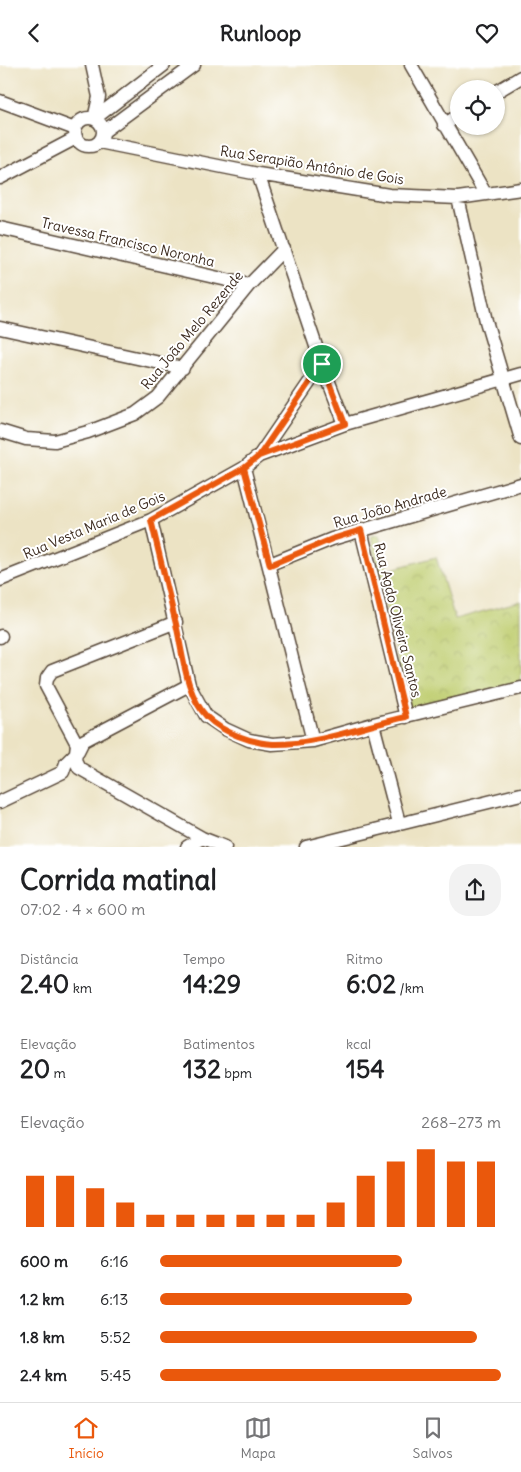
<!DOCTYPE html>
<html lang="pt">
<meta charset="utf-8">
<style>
:root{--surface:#fff;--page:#f2f2f2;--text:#202124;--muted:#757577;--line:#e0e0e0;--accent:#ea580c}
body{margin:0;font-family:Delius,sans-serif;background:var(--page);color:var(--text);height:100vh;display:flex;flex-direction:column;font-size:19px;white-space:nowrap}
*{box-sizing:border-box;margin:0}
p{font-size:16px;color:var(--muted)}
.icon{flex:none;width:28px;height:28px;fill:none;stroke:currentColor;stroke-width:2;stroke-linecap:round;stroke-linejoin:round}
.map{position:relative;height:782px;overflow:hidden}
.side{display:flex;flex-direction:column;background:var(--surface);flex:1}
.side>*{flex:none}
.tools{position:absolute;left:450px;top:15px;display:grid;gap:10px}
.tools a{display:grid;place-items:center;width:55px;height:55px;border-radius:50%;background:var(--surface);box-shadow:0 1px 4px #0004;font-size:25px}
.pin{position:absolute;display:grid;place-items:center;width:42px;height:42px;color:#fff;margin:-21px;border:2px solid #fff;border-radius:50%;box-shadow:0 1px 5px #0007}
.round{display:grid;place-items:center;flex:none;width:52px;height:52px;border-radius:20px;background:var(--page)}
.head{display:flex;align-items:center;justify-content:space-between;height:85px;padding:0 20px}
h1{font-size:28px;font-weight:800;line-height:38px}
.stats{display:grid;grid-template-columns:repeat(3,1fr);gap:8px;height:85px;padding:5px 20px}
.stats div{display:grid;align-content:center}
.stats b{font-size:25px;font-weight:800}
.stats small{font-size:14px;font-weight:400}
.stats p{font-size:14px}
.chart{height:140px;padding:10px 20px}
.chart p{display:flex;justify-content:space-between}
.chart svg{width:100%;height:90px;margin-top:5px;stroke:var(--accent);stroke-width:6}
ul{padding:0 20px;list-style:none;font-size:16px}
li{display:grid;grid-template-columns:80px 60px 1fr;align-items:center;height:38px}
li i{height:12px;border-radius:6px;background:var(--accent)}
header{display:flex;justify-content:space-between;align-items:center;height:65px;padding:0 20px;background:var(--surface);font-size:22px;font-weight:800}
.tab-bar{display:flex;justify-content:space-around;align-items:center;height:70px;border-top:1px solid var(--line);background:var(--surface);font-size:14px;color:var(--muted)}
.tab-bar a{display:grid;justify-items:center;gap:2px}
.tab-bar .active{color:var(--accent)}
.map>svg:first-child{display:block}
</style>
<header><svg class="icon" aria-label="back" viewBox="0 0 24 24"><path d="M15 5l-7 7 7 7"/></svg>Runloop<svg class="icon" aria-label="heart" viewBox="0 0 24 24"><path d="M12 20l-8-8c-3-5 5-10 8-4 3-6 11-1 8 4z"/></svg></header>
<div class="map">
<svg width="521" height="782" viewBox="0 0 521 782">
<defs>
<pattern id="park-crowns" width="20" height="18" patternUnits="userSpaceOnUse" patternTransform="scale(1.25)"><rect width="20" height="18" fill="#bfcd6f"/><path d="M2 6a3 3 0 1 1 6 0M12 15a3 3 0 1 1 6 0" fill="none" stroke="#a5b060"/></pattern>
</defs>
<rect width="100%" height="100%" fill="#fff"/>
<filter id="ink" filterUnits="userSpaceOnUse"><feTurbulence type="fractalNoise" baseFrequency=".02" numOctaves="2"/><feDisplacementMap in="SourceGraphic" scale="10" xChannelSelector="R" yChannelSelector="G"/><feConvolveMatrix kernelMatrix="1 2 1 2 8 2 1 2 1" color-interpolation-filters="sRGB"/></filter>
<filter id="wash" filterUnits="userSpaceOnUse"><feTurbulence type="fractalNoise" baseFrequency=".0096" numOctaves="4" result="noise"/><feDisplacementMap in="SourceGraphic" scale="20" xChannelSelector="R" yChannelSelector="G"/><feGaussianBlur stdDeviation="1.12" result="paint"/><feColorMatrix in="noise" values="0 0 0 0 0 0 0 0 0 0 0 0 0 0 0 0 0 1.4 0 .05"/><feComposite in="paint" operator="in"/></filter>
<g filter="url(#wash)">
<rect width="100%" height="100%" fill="#ece3c4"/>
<path fill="url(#park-crowns)" stroke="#7d7c46" d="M379 470 388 505 436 492 455 554 521 536V619L409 651 371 471Z"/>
</g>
<g filter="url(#ink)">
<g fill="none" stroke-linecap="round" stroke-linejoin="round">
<defs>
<path id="street" d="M92 0 99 32 94 54
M411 0 485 128
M496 27 521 12
M0 36 75 64
M75 67a14 14 0 1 1 28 0a14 14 0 1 1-28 0Z
M94 54 164 0
M444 60 459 50
M103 67 194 0
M99 77 258 109 389 130 458 133 521 124
M0 113 76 73
M458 133 486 256 521 374
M0 163 249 220
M0 263 183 303
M322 299 345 359
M0 366 26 374 55 376 88 367 135 349 158 332 249 220 284 184
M259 391 345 359 521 309
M244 403 313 676
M151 455 189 620 206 651 225 664 249 675 272 679 313 676 373 659 521 623
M361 465 406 652
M270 499 332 474 521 419
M0 515 151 455 244 403 259 391 322 299 258 109
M176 557 52 606 47 613 46 621 77 679 75 695 79 703 202 773 225 782
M0 572 1 571
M373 659 399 758
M0 737 63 707 66 698 78 686 83 676 189 620
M187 782 202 773
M306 782 521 729"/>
</defs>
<use href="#street" stroke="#564637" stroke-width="15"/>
<use href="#street" stroke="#fff" stroke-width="12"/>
</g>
</g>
<g fill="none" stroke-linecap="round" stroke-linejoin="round" filter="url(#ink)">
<defs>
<path id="route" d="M322 299 259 391 244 403 151 455C159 489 167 522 175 555 183 585 184 628 207 652 222 667 251 678 273 679 318 680 362 661 406 652L361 465 332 474 270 500 244 403 259 391 345 359 322 299"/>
</defs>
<use href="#route" stroke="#fff" stroke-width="10"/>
<use href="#route" stroke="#ea580c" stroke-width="6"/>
</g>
<g text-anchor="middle" stroke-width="4" stroke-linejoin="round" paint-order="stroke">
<g font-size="14" fill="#3b2a1e" stroke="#fff">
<text transform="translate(312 100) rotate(9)" y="5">Rua Serapião Antônio de Gois</text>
<text transform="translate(128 177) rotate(13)" y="5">Travessa Francisco Noronha</text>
<text transform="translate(192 265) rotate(-50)" y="5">Rua João Melo Rezende</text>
<text transform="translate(390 442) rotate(-16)" y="5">Rua João Andrade</text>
<text transform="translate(94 460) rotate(-23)" y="5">Rua Vesta Maria de Gois</text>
<text transform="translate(398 555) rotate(76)" y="5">Rua Agdo Oliveira Santos</text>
</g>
</g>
</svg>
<div class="tools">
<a><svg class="icon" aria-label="locate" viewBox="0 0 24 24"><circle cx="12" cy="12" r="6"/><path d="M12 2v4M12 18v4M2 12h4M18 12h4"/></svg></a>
</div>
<div class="pin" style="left:322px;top:299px;background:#1e9e55"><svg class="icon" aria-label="arrive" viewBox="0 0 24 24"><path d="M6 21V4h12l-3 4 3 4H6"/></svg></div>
</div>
<section class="side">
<div class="head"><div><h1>Corrida matinal</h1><p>07:02 · 4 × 600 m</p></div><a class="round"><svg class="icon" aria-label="share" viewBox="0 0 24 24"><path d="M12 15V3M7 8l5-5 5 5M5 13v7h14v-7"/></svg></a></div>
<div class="stats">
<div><p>Distância</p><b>2.40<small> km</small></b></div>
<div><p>Tempo</p><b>14:29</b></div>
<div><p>Ritmo</p><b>6:02<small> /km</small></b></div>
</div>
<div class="stats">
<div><p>Elevação</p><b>20<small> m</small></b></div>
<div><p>Batimentos</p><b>132<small> bpm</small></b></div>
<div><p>kcal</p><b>154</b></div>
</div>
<div class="chart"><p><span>Elevação</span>268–273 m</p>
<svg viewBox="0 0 160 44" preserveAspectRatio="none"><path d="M5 44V19M15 44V19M25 44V25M35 44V32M45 44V38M55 44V38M65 44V38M75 44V38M85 44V38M95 44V38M105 44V32M115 44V19M125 44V12M135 44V6M145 44V12M155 44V12"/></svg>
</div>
<ul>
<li><b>600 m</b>6:16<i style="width:71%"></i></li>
<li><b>1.2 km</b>6:13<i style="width:74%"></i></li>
<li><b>1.8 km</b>5:52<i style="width:93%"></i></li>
<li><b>2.4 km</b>5:45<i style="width:100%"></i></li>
</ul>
</section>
<nav class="tab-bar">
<a class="active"><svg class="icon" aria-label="home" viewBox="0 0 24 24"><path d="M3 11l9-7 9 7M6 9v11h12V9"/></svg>Início</a>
<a><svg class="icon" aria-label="map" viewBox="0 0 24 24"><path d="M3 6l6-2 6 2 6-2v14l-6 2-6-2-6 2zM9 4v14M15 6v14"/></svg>Mapa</a>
<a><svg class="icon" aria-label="saved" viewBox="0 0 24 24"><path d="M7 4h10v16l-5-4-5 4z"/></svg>Salvos</a>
</nav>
